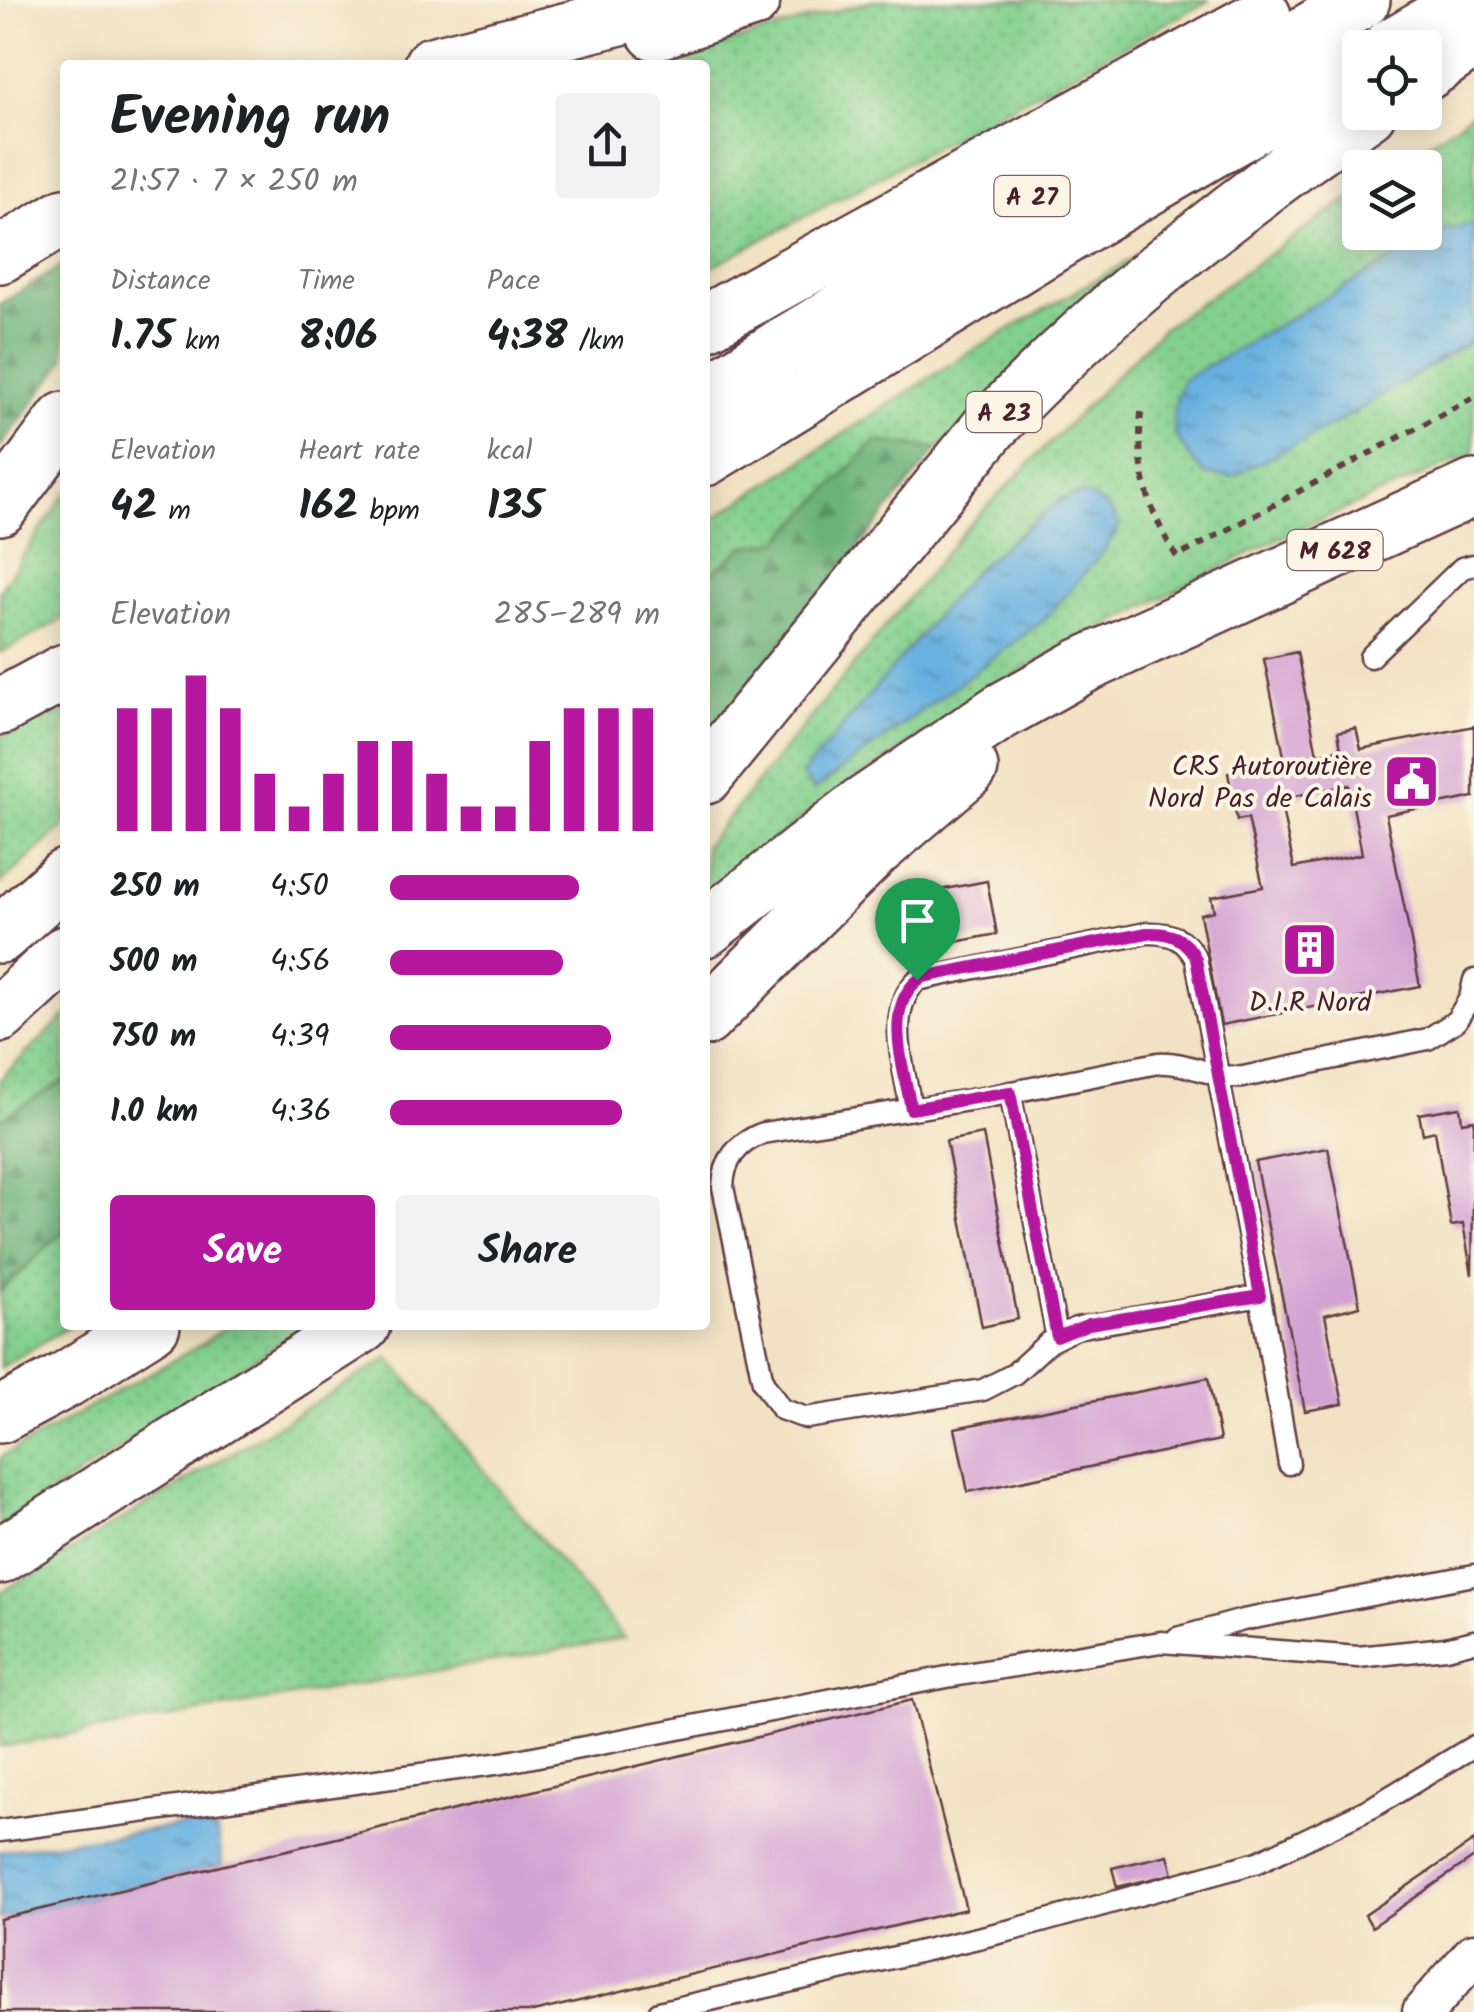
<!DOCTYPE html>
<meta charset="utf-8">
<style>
:root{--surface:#fff;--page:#f2f2f2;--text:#202124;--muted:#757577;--accent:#b5179e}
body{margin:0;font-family:Kalam,sans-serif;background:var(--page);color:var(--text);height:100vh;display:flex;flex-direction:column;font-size:38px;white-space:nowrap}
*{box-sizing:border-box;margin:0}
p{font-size:32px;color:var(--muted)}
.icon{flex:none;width:55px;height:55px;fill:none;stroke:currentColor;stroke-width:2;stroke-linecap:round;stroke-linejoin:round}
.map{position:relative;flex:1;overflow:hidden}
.details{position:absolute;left:60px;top:60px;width:650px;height:1270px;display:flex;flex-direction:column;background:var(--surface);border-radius:10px;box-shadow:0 5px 25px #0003}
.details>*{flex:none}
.controls{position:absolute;left:1342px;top:30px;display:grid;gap:20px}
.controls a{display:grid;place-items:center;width:100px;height:100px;border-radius:10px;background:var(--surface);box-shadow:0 5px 25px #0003;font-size:50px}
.pin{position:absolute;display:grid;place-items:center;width:85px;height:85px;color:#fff;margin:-102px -42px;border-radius:50% 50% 50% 0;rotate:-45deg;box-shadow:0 0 10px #0007}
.pin .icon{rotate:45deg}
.round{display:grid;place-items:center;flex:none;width:105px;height:105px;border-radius:10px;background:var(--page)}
.overview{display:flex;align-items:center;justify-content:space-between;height:170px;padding:0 50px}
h1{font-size:55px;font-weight:600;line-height:75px}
.figures{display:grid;grid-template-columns:repeat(3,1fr);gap:15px;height:170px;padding:10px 50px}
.figures div{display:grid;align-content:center}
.figures b{font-size:42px;font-weight:600}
.figures small{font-size:28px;font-weight:400}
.figures p{font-size:28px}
.chart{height:280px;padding:20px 50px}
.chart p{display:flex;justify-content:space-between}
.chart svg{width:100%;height:180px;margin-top:10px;stroke:var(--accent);stroke-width:6}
.cta{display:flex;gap:20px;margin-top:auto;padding:20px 50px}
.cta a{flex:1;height:115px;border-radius:10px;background:var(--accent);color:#fff;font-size:40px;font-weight:600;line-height:115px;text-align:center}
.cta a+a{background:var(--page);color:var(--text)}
ul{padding:0 50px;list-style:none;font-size:32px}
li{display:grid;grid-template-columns:160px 120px 1fr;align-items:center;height:75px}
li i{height:25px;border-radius:12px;background:var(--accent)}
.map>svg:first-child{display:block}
</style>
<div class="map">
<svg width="1474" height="2012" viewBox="0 0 1474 2012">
<defs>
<pattern id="grass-dots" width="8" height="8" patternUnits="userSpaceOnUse" patternTransform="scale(2.5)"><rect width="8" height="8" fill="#83d08e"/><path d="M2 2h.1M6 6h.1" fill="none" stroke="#73b27b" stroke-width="1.8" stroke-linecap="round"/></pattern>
<pattern id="forest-firs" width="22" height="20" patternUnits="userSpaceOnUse" patternTransform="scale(2.5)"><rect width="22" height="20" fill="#6ab279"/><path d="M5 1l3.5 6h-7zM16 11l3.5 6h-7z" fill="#599063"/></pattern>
<pattern id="water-ripples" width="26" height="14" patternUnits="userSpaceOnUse" patternTransform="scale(2.5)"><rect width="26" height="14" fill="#68b1e0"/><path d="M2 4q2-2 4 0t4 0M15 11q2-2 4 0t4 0" fill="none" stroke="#588fb6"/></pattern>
</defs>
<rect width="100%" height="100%" fill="#fcf5e5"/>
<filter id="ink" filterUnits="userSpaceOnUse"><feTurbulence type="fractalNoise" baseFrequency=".01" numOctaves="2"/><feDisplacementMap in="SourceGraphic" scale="20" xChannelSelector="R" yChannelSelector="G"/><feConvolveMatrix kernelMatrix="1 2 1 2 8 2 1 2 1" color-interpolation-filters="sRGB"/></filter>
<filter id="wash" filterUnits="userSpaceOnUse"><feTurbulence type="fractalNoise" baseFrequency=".0048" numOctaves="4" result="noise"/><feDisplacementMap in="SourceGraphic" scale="40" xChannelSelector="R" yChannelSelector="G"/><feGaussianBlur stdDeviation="2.25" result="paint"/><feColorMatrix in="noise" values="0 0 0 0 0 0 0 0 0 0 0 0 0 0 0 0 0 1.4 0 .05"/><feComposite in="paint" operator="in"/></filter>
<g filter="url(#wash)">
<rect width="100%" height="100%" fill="#f1e2c3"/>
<path fill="url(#grass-dots)" stroke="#66785c" stroke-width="2.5" d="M873 0H1210L705 270V65H668L701 51Z
M1474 112V453L1283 536 1029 666 818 805 705 898V846L966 528 1162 329 1360 191V232H1425V168L1394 167Z
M1174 235 937 449 876 441 779 541 744 547 705 578V524L968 353Z
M65 494V618L0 653V590Z
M65 703V825L0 884V738Z
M65 1016V1080L0 1120V1079Z
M65 1230V1325H71L0 1368V1291Z
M229 1325H306L0 1527V1458L202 1344Z
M389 1358 624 1638 0 1747V1593Z"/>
<path fill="url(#forest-firs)" stroke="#5a6852" stroke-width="2.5" d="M65 264V360L0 447V304Z
M876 441 937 449 705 739V578L744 547 779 541Z
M65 1080V1230L0 1291V1120Z"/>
<path fill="url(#water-ripples)" stroke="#596886" stroke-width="2.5" d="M1474 224V339L1335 424 1231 477 1204 474C1171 434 1166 430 1183 380L1440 232Z
M1083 493 1108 507 1119 525 1104 551 1043 621 814 790 802 775 974 571 1061 499Z
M215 1821 223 1865 0 1919V1851Z"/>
<g id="blocks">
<path fill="#d2a2d3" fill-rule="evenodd" d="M1297 652 1317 754 1341 749 1338 732 1356 728 1361 749 1474 726V797L1386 815 1420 986 1221 1025 1200 914 1214 911 1211 897 1263 887 1248 818 1237 820 1228 773 1285 761 1264 659ZM1349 785 1362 854 1294 868 1280 799Z
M987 881 997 934 903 952 893 899Z
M1460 1107 1462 1122 1474 1120 1472 1275 1463 1224 1451 1226 1435 1131 1423 1134 1419 1114Z
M983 1134 1018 1319 982 1327 946 1141Z
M1328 1148 1360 1306 1325 1315 1343 1404 1305 1411 1255 1162Z
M1208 1378 1220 1440 968 1492 955 1428Z
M912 1700 966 1909 533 2012H0V1919Z
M1474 1841V1857L1372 1927 1365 1915Z
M1168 1855 1173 1874 1117 1887 1112 1868Z"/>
</g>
</g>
<g filter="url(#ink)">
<use href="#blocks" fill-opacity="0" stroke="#633c42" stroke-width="2.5"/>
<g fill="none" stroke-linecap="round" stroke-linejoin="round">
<defs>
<path id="lane" d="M1370 657 1462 568 1474 565
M1010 1092 1057 1337
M911 1109C905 1069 884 1013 917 980L1147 933C1170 932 1185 938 1196 959L1260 1296 1076 1328 1049 1342 1014 1374 983 1390 806 1418 781 1409 763 1382 723 1187C724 1160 737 1143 763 1133L982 1098 1158 1063C1188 1061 1213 1079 1243 1077L1428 1039 1456 1021 1470 998 1474 980
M1260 1296 1289 1464
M1177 1638 1243 1620 1474 1575
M0 1831 502 1763 947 1677 1161 1642 1358 1657 1446 1648 1474 1641
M659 2012 1012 1930 1258 1862 1373 1807 1474 1746"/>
<path id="street" d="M1423 2012 1474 1954"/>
<path id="highway" d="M655 32 752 0
M1389 48 1470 0
M432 65 686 0
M1425 73 1474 39
M0 255 65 216
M705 323 1263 16
M705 396 779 348 1362 0
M705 458 1097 217 1360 64
M0 507 65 420
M0 707 65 672
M705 776 989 428C1101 309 1233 206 1368 112
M705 929 863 805 1000 712 1082 666 1474 488
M0 935 65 877
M0 1014 65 954
M705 1018 874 850 970 768
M0 1415 67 1379 152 1325
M0 1556 362 1325"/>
</defs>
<use href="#lane" stroke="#633c42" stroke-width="25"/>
<use href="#street" stroke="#633c42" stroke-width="45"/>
<use href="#highway" stroke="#633c42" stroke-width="60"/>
<path stroke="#633c42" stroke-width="6" stroke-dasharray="8 8" stroke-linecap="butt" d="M1141 412C1137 470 1146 507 1177 557L1474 397"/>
<use href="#lane" stroke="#fff" stroke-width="20"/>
<use href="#street" stroke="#fff" stroke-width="40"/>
<use href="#highway" stroke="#fff" stroke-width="55"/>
</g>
</g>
<g fill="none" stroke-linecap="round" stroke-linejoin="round" filter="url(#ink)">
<defs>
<path id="route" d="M1147 933C1170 932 1186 938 1196 959L1260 1296 1089 1324 1057 1337 1010 1092 911 1109C905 1070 880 1002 923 977Z"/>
</defs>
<use href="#route" stroke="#fff" stroke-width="20"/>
<use href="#route" stroke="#b5179e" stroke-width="12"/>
</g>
<defs>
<symbol id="civic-square" viewBox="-11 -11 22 22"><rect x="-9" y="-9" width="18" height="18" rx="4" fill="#b5179e" stroke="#fcf5e5"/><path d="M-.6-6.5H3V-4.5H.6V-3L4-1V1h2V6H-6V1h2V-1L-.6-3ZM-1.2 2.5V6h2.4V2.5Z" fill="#fff"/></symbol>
<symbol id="building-square" viewBox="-11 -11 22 22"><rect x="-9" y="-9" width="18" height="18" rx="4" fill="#b5179e" stroke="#fcf5e5"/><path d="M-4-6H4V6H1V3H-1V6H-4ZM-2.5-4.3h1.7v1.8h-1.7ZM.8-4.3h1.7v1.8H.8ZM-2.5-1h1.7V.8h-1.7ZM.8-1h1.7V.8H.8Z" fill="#fff"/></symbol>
</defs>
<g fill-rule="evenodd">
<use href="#civic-square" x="1380" y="750" width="63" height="63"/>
<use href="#building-square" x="1278" y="918" width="63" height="63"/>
</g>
<g text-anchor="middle" stroke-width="8" stroke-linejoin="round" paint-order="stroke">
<g fill="#fcf5e5" stroke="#7f5f63" stroke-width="2.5">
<rect x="994.5" y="176" width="75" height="40" rx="8"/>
<rect x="966.5" y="392" width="75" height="40" rx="8"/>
<rect x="1287.5" y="530" width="95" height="40" rx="8"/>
</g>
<g font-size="25" font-weight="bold" fill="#4a1f2b">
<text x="1032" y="205">A 27</text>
<text x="1004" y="421">A 23</text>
<text x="1335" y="559">M 628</text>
</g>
<g font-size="28" fill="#4a1f2b" stroke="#fcf5e5" text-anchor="end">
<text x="1372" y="775">CRS Autoroutière<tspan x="1372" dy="32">Nord Pas de Calais</tspan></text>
<text x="1310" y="1011" text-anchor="middle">D.I.R Nord</text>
</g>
</g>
</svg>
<div class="controls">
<a><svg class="icon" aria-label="locate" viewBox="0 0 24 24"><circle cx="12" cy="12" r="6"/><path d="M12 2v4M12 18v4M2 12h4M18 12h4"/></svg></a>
<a><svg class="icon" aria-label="layers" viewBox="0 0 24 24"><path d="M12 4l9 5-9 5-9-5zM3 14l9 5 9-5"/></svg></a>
</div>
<div class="pin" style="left:917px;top:980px;background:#1e9e55"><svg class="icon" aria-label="arrive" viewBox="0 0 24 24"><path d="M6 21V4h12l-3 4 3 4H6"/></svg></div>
<section class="details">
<div class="overview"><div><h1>Evening run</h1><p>21:57 · 7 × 250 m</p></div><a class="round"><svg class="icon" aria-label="share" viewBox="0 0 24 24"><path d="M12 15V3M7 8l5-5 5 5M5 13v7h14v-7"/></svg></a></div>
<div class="figures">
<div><p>Distance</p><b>1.75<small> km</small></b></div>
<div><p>Time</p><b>8:06</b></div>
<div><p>Pace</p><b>4:38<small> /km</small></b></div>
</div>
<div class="figures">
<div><p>Elevation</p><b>42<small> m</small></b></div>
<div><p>Heart rate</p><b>162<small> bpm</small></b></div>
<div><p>kcal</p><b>135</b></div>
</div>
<div class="chart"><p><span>Elevation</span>285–289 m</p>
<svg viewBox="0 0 160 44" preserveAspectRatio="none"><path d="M5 44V14M15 44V14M25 44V6M35 44V14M45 44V30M55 44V38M65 44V30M75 44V22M85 44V22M95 44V30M105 44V38M115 44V38M125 44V22M135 44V14M145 44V14M155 44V14"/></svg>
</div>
<ul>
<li><b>250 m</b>4:50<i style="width:70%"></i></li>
<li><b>500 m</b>4:56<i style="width:64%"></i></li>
<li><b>750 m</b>4:39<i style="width:82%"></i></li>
<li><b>1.0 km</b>4:36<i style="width:86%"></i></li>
</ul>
<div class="cta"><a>Save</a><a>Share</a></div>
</section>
</div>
